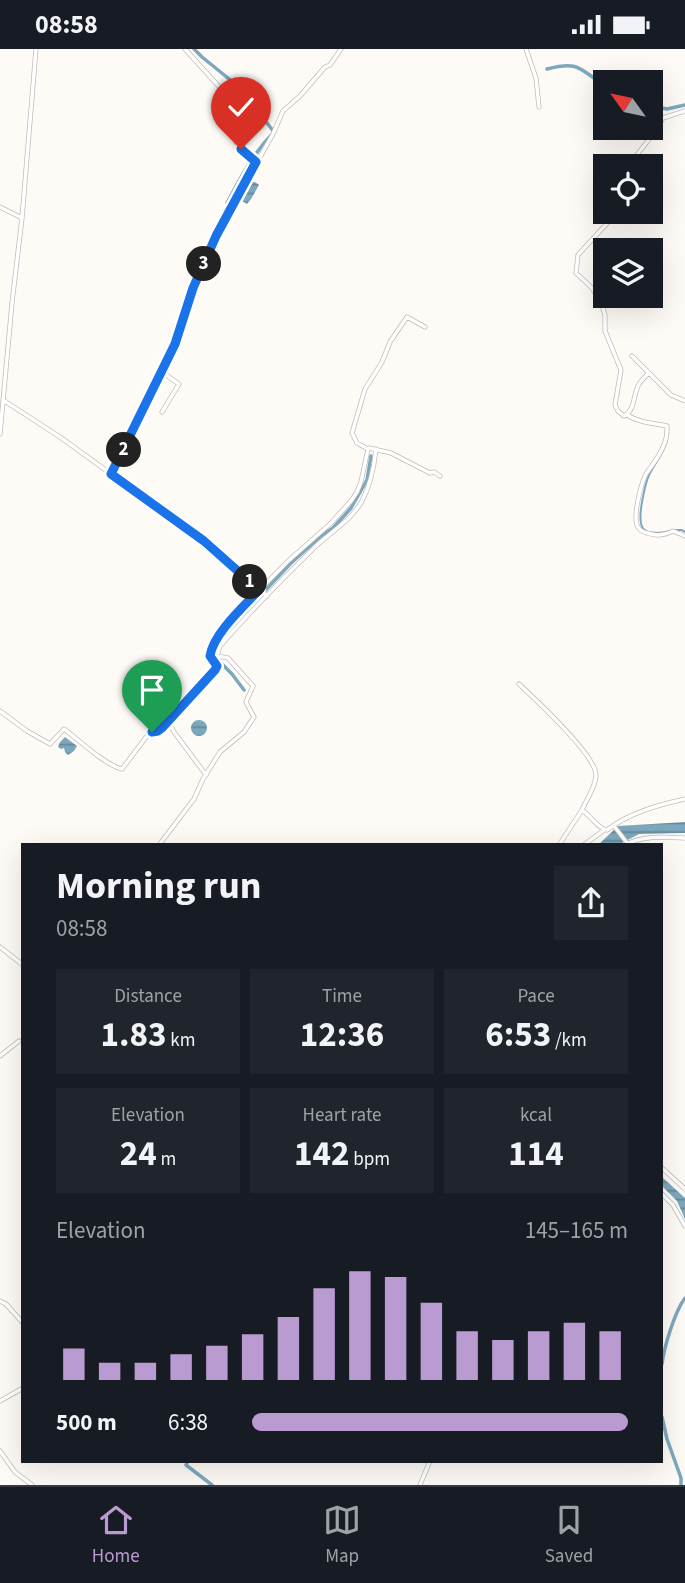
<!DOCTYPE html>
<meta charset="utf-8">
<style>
:root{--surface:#171b24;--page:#20242c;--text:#f1f3f6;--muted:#9ea1a6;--line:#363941;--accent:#b99bd1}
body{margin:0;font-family:"Source Sans 3",sans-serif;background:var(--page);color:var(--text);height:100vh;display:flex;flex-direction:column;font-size:26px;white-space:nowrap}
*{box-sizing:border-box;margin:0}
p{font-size:23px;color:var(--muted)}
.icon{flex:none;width:38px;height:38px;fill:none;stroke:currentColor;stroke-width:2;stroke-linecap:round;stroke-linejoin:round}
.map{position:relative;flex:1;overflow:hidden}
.side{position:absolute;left:21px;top:794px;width:642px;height:620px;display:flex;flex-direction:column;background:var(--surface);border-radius:0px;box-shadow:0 7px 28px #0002}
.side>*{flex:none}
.needle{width:46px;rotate:303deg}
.buttons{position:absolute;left:593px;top:21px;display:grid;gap:14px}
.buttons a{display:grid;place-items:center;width:70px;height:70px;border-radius:0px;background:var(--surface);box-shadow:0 7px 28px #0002;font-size:35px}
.pin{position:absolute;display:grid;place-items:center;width:60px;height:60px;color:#fff;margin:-72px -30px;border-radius:50% 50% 50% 0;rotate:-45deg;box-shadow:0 0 7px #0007}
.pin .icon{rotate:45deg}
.km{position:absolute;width:35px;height:35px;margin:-18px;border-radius:50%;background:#222;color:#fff;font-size:19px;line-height:35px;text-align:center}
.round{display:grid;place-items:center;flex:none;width:74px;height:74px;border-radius:0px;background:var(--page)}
.headline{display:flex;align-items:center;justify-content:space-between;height:119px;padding:0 35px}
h1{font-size:38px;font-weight:700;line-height:52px}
.metrics{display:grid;grid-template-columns:repeat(3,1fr);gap:10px;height:119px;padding:7px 35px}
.metrics div{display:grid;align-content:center;border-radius:0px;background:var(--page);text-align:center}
.metrics b{font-size:35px;font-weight:700}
.metrics small{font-size:19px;font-weight:400}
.metrics p{font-size:19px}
.chart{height:196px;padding:14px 35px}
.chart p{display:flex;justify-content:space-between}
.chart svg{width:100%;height:126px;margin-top:7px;stroke:var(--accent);stroke-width:6}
ul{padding:0 35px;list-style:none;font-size:23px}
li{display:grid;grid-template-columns:112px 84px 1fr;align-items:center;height:52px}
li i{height:18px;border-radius:9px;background:var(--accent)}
.status{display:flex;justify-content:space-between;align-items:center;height:49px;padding:0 35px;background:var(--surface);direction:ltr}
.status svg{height:19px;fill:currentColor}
.tabs{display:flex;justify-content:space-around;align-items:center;height:98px;border-top:2px solid var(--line);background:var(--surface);font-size:19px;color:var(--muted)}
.tabs a{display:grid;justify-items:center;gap:4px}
.tabs .selected{color:var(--accent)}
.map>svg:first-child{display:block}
</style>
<div class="status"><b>08:58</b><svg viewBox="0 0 49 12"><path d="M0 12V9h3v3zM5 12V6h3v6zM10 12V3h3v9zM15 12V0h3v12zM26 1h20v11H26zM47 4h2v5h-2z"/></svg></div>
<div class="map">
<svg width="685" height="1436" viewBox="0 0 685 1436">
<defs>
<pattern id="water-rules" width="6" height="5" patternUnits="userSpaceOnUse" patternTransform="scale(1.75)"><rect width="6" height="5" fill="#7ca8be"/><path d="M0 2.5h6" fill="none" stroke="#658899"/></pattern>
</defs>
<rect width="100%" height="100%" fill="#fefbf7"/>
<path fill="url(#water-rules)" d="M252 133H255L259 136 251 150 247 155 242 152 241 149Z
M191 679a8 8 0 1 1 16 0a8 8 0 1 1-16 0Z
M65 688 77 697 74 702 68 706 65 703 64 699 61 700 58 698 60 693Z
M685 773V784L639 785 618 796H598L618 777Z
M662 1128 685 1149V1170L677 1152 662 1137Z"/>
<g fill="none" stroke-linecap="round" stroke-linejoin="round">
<path stroke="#7ca8be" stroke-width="2" d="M667 392C663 405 655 414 649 426 645 435 644 444 642 453 637 481 642 488 671 482
M676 481H682L685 483"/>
<path stroke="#7ca8be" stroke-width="3.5" d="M194 0 202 8 239 38 274 83C252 106 242 126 227 154
M547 20C581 11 579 21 606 37
M651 57 667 60 685 56
M244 641 232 625 214 607V603L225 584 290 515 321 487 333 479 351 459 367 431 371 407
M662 1315C664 1298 675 1262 685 1249
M662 1368 667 1390 681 1429V1436
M188 1412 186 1416 212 1436"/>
<defs>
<path id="minor" d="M185 0 223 42 235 48 241 63 236 93 255 113
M526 0 536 29 539 58
M628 117 655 83 663 69 685 62
M0 158 22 169
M615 163 611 170 578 206 576 224 592 239 601 253 605 266V282L621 321 615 356 618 362 624 367C635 361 633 348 638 337 641 331 645 328 649 324
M632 307 671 346 685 352
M162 323 179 335 162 363
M3 351 60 388 187 480 267 547
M627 366C640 374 653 374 667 377 667 384 667 390 663 398 659 408 652 416 646 425 641 435 632 469 638 478 640 482 643 483 647 484 655 487 665 486 673 482L685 487
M0 385 12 254 22 169 36 0
M369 399 391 404 426 422 430 424 434 423 440 427
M111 425 175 295 193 239 216 186 273 85 283 62 300 47 325 18 330 16 341 0
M519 635C535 650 596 706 596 726 596 738 586 751 582 761
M0 662 27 682 50 695 64 680C79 691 105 716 122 720L150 683 158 682 161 679 215 621 217 617 210 607 211 600 221 584 244 557 287 513 331 474 351 452 357 443 361 433 368 400 357 394 352 384 365 340 382 313 390 293 407 268 425 278
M168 671 174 683 206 726
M614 777 628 795
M159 796 194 750 203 730 220 703 244 683 254 668 246 653 253 637 228 609 217 607 220 597C250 563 281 531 313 500 329 484 351 472 362 452 371 435 374 419 376 400
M559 796 582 761C591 767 597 779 607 781 629 764 658 756 685 750
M584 796 604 781
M625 796C643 786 665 788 685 789
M0 898 23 916
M0 1007 19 992
M662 1119 685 1140
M662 1145 673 1156 685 1177
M0 1252 6 1255 23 1274
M0 1352 23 1339
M0 1402 15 1423 32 1436
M420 1436 430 1412"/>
</defs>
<use href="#minor" stroke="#bfbcb9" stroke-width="5"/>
<use href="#minor" stroke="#fff" stroke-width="3.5"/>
</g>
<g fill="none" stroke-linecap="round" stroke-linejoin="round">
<defs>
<path id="route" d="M152 683 158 682 162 679 215 621 217 617 210 607C213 585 244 557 259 541L204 492 111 425 175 295 193 239 216 187 256 113 241 100"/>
</defs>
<use href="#route" stroke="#fff" stroke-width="14"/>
<use href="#route" stroke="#1a73e8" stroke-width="9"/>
</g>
</svg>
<div class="buttons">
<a><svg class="needle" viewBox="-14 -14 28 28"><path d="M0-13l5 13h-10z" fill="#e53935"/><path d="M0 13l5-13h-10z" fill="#9ea1a6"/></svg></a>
<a><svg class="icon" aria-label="locate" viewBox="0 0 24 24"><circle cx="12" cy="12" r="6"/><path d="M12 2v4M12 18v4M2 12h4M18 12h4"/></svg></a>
<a><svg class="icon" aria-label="layers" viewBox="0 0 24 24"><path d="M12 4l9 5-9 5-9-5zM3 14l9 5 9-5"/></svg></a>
</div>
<div class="pin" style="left:152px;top:683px;background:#1e9e55"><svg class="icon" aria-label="arrive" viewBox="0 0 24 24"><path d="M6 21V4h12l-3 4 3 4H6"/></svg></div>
<div class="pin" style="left:241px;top:100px;background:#d93025"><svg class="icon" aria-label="check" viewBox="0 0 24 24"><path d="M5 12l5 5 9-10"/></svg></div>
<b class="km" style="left:250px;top:533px">1</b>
<b class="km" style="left:124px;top:401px">2</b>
<b class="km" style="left:204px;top:215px">3</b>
<section class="side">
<div class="headline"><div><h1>Morning run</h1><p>08:58</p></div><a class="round"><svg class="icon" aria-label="share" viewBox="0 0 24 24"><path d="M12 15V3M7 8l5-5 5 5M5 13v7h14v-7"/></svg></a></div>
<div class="metrics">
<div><p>Distance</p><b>1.83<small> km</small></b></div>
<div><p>Time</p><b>12:36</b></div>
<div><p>Pace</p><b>6:53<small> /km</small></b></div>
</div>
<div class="metrics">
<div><p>Elevation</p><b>24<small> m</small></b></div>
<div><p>Heart rate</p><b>142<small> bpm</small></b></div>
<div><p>kcal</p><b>114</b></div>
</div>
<div class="chart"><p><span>Elevation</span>145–165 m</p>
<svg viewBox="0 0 160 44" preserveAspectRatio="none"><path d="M5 44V33M15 44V38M25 44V38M35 44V35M45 44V32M55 44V28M65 44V22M75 44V12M85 44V6M95 44V8M105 44V17M115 44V27M125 44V30M135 44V27M145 44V24M155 44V27"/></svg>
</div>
<ul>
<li><b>500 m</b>6:38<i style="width:100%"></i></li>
</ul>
</section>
</div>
<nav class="tabs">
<a class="selected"><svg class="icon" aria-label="home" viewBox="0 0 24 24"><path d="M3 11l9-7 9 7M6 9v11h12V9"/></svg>Home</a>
<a><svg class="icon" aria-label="map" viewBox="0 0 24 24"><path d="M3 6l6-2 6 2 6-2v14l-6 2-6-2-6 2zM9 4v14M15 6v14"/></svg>Map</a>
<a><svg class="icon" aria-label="saved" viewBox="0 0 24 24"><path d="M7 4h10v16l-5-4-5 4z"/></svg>Saved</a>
</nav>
